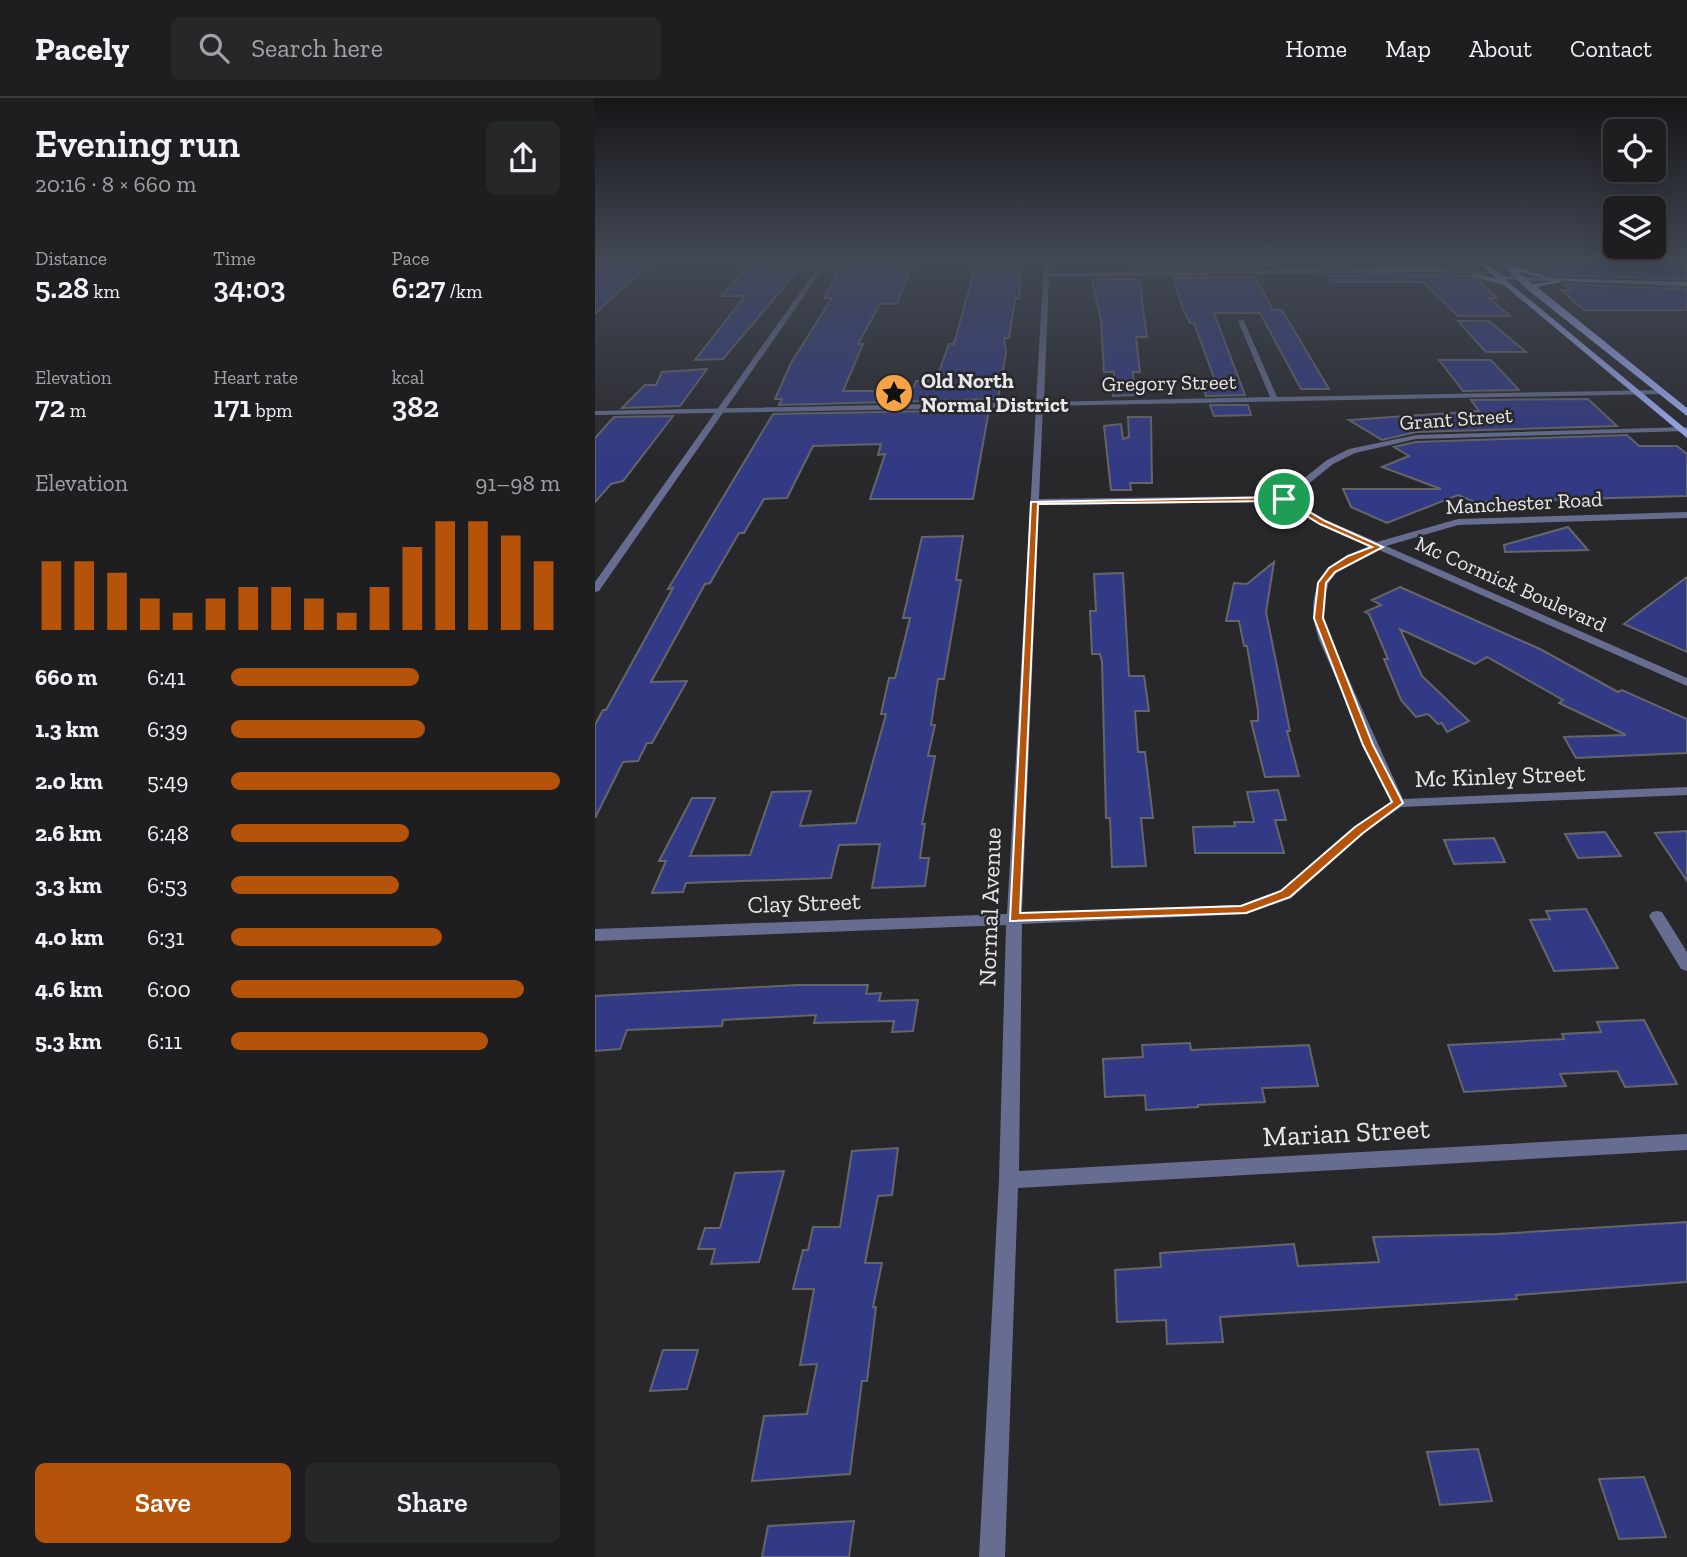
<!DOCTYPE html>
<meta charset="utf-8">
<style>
:root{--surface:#1e1e20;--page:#262729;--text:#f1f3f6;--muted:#a1a2a5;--line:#3c3c3e;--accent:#b45309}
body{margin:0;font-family:"Zilla Slab",serif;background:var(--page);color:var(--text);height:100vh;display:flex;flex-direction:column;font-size:26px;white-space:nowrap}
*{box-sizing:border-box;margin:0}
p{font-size:23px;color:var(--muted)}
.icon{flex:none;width:38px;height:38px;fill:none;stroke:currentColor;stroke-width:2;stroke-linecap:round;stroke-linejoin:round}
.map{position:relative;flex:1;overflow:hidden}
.side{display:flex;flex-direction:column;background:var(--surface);width:595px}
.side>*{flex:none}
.buttons{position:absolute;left:1008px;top:21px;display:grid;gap:14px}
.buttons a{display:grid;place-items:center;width:63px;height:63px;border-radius:10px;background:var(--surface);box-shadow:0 7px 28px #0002,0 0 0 2px var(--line);font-size:35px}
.pin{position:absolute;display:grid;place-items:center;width:60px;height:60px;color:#fff;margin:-30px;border:4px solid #fff;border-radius:50%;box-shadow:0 2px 7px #0007}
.round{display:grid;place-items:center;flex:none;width:74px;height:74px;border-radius:10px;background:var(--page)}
.summary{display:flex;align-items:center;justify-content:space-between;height:119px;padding:0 35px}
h1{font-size:38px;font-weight:600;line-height:52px}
.stats{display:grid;grid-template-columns:repeat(3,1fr);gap:10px;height:119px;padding:7px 35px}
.stats div{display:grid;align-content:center}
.stats b{font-size:30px;font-weight:600}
.stats small{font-size:19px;font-weight:400}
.stats p{font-size:19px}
.chart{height:196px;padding:14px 35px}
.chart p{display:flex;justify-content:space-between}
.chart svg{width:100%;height:126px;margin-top:7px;stroke:var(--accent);stroke-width:6}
.button{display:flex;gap:14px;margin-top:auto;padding:14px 35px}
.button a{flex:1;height:80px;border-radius:10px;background:var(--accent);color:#fff;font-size:28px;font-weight:600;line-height:80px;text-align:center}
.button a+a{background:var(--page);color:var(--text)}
ul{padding:0 35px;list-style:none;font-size:23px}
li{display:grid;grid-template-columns:112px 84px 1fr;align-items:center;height:52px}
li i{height:18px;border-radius:9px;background:var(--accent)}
header{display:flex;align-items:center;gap:42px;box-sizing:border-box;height:98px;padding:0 35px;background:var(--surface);border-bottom:2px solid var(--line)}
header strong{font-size:33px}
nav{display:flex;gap:38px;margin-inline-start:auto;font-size:24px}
.search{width:490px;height:63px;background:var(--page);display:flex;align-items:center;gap:18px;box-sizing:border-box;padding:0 24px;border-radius:10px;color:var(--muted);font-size:26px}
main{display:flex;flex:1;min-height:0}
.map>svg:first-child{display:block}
</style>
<header>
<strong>Pacely</strong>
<div class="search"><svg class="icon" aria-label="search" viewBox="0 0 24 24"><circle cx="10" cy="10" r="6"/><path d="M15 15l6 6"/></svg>Search here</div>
<nav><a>Home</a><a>Map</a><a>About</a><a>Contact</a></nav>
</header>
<main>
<section class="side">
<div class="summary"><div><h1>Evening run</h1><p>20:16 · 8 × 660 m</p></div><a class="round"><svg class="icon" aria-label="share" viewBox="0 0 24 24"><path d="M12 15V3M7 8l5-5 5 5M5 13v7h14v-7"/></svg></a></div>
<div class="stats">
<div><p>Distance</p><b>5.28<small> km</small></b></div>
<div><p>Time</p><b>34:03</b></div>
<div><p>Pace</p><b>6:27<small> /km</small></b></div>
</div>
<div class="stats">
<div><p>Elevation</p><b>72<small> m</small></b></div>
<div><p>Heart rate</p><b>171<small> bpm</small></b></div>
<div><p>kcal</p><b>382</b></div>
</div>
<div class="chart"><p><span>Elevation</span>91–98 m</p>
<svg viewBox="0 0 160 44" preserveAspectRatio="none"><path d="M5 44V20M15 44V20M25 44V24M35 44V33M45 44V38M55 44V33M65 44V29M75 44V29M85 44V33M95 44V38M105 44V29M115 44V15M125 44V6M135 44V6M145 44V11M155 44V20"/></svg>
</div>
<ul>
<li><b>660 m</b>6:41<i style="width:57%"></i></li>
<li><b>1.3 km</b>6:39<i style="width:59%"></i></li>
<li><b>2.0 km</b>5:49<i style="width:100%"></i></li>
<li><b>2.6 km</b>6:48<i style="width:54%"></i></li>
<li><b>3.3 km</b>6:53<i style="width:51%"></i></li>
<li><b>4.0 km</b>6:31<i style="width:64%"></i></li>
<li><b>4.6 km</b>6:00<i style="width:89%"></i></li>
<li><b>5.3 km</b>6:11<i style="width:78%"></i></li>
</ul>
<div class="button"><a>Save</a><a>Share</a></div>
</section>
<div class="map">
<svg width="1092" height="1459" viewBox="0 0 1092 1459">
<rect width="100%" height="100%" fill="#28282b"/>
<path fill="#31333b" d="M909 162H1092V213L1040 180 946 176 922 171Z"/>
<path fill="#333a85" stroke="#656669" stroke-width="2" d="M0 162H58L0 216Z
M403 162H426L424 201H420L414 240H409L411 255 403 301 184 307 187 301H180L196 265 237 200H229L249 165 317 166 302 206H285L263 246H268L248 293H303L319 289 321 283 341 282 354 246H359L379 173H400Z
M741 162 860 163 869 170 726 169 722 163Z
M936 162H1092V181L957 177Z
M573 164H652L655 170 575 171Z
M206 169 128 261 100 262 150 198H126L153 170Z
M837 177 874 178 885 183 902 200H894L915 218H863L828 184H737L733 178Z
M660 179 678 212H687L734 291H706L665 215H619L650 297 611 298 608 288H622L599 225H595L589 213 578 180Z
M497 181H544L552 239H541L545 274H538L540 297 518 298 519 274H509L506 222Z
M969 186 1092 191V212H989L966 192H977Z
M863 223H894L931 254H891Z
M844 262H896L924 292 868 293Z
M112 271 85 308 27 310 50 287H61L67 274Z
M993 301 1022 328 821 334 787 342 754 322 884 313 876 302Z
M615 307H653L656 317 619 318Z
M394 312 378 401H275L290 356 283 357 286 346 218 348 192 400 169 401 149 435H144L115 485 110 486 56 584 92 583 57 645H52L43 663 28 664 0 720V627L8 612H11L78 490 73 491 178 316Z
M78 318 28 383 16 386 0 404V340L19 319Z
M533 319H556L557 385H535L536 392H516L509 328 526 326 528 341 534 339Z
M1032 337 1044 348H1082L1092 356V398L880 404 863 397 792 425 756 409 748 391H846L787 369 814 358 799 349 821 344Z
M973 429 993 452 910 454 909 447Z
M368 438 361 482H366L349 581H343L336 627H340L333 658H340L327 726H330L325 760H334L330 788 277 790 285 746 244 747 236 780 91 785 88 794 57 795 71 763H64L97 700H120L95 758 155 757 177 694 216 693 205 728 261 725 291 616H286L294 580H300L315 520H308L327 439Z
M679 464 671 514 695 633H692L704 678 670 679 656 623H663V612L652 548H649L644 523H631L639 485 652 486Z
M528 475 534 578H549L554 613H540L543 654H550L558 720H546L551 768 517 769 515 720H511L507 564 505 556H497L495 513H501L499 476Z
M1092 479V554L1029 526 1042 516Z
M805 489 945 551 1023 594 1027 592 1092 621V655L981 660 969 639 1031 637 964 605 968 602 892 559 880 566 805 531 827 578 874 623 852 634 847 625 843 626 833 616 821 619 806 602 789 561H793L774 516 770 514 786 507 777 502Z
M683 692 691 722H680L689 755H600L598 729 640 728 639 724H659L652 694Z
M1092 733V783L1060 735Z
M1010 734 1026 758 983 760 970 736Z
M899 740 910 764 859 766 849 742Z
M991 811 1023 870 959 873 935 822 955 821 951 813Z
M203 887H273L271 896 286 895 284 903 323 902 318 933 297 934 299 923 219 925 221 917 128 922 127 928 32 932 25 951 0 953V898Z
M1049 922 1082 986 1030 989 1022 973 965 976 971 988 869 994 853 947 969 941 967 936 1006 934 1002 924Z
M595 945 596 952 714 947 723 988 667 990 670 1004 603 1007V1009L551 1012 550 997 510 999 508 961 548 959 547 947Z
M303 1050 297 1097 283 1098 270 1165H287L278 1209H281L272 1283H267L255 1376 157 1383 169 1318 212 1316 222 1266 205 1267 219 1191H198L208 1152H213L218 1129H245L257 1053Z
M189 1073 164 1164 116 1166 120 1151H103L110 1130H125L140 1075Z
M1092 1124V1184L921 1197 922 1201 625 1219 628 1244 572 1246 571 1222 522 1224 520 1172 566 1169 565 1155 699 1146 703 1168 784 1164 778 1139 902 1136Z
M68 1252H103L92 1291 55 1293Z
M883 1351 897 1403 845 1407 832 1354Z
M1049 1379 1071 1439 1024 1441 1004 1381Z
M259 1423 254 1459H167L173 1428Z"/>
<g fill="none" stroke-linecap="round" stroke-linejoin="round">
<path fill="#666d90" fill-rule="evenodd" d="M449 162H455L454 175 837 170 923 177 837 174 454 179 449 304 675 299 643 223 646 221 649 223 682 299 1068 292 1069 294 1065 296 448 308 444 401 687 398 732 362 754 351 821 337 1092 329V333L821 341 760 355 738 366 695 401 731 422 782 444 863 421 1092 414V420L863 427 791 448 1092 580V588L782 451 756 464 742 474 734 484 729 501V520L736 542 808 701 1092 689V697L806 709 769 735 696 800 652 816 427 826 424 1073 1092 1036V1052L423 1090 410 1459H384L404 1082 411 827 0 843V831L412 816 441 309 0 317V313L441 304ZM687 404 725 426 774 448C728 466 707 492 724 542L796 704 759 729 686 792 646 807 427 815 444 407Z
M1062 813 1067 814 1092 854V873L1086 871 1054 818 1057 814Z"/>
<path fill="#666d90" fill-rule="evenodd" d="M228 162H234L4 493 0 494V484Z"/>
<path fill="#8994cc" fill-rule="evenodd" d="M901 178 1092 184V188L903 181Z"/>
<path fill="#a3b2fa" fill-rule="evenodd" d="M880 162H887L1092 332V340L909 187 876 178 878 175 902 181Z
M901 162 951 178 948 180 923 174 938 186 966 182V184L942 189 1092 310V318L933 192Z"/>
</g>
<linearGradient id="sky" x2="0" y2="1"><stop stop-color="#161618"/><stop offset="0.44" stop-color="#424855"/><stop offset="1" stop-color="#424855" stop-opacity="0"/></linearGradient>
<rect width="1092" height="366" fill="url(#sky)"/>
<path fill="#b45309" stroke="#fff" stroke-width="2" fill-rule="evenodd" d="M689 399 730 423 788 449 740 474 731 485 728 520 778 647 808 705 768 735 695 799 651 815 415 823 436 404ZM687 403 725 426 777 449 753 458 734 470 723 485 719 520 768 647 797 704 760 729 686 793 646 808 425 815 443 406Z"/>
<defs>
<symbol id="sight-disc" viewBox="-11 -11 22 22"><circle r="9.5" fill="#f6a247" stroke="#28282b"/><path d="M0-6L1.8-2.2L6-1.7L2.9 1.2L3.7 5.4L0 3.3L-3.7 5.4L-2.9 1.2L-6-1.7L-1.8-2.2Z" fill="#111"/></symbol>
</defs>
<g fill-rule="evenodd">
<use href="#sight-disc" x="277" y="273" width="44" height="44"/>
</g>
<g text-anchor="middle" stroke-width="5" stroke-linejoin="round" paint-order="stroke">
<g font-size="21" font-weight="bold" fill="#e8e8ea" stroke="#28282b" text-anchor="start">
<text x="326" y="290">Old North<tspan x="326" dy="24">Normal District</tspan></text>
</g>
<g font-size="21" fill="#e8e8ea" stroke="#28282b">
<text transform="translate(574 285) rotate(-1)" y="7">Gregory Street</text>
<text transform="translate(861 321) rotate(-4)" y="7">Grant Street</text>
<text transform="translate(929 405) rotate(-3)" y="7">Manchester Road</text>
<text transform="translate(916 486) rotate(24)" y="7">Mc Cormick Boulevard</text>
</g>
<g font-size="24" fill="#e8e8ea" stroke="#28282b">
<text transform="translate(905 678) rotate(-2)" y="8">Mc Kinley Street</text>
<text transform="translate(209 805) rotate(-2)" y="8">Clay Street</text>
<text transform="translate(395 809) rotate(-88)" y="8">Normal Avenue</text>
</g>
<g font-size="28" fill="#e8e8ea" stroke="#28282b">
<text transform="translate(751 1034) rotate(-3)" y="10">Marian Street</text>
</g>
</g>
</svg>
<div class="buttons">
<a><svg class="icon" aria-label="locate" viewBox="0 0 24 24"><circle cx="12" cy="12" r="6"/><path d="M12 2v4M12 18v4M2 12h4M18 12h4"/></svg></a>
<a><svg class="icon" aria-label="layers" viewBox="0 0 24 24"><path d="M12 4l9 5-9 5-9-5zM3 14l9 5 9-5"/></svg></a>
</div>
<div class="pin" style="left:689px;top:401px;background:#1e9e55"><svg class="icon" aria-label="arrive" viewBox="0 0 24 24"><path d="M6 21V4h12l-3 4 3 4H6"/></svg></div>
</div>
</main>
